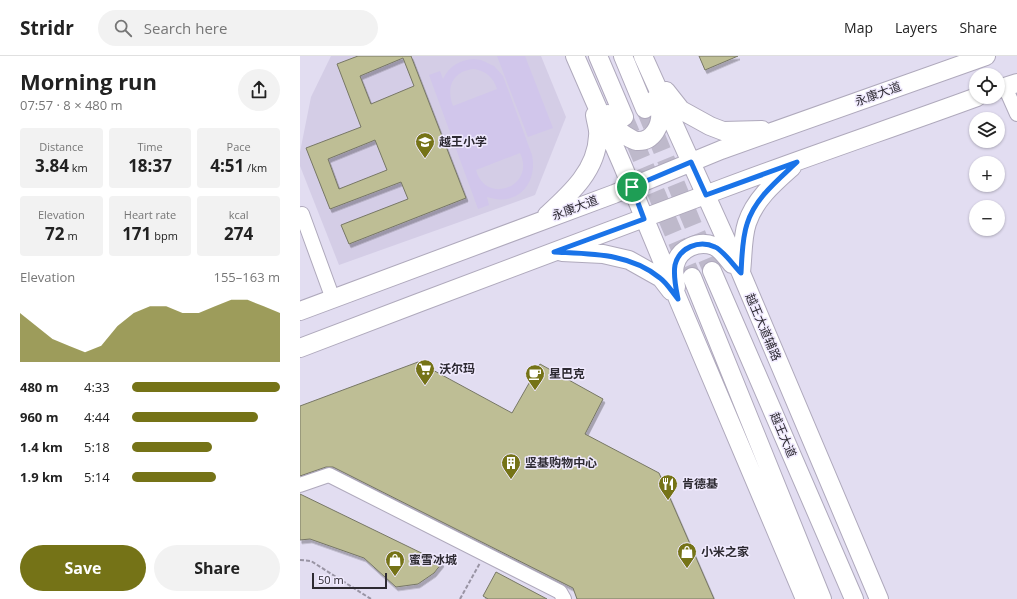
<!DOCTYPE html>
<meta charset="utf-8">
<style>
:root{--surface:#fff;--page:#f2f2f2;--text:#222;--muted:#767676;--line:#e0e0e0;--accent:#757317}
body{margin:0;font-family:"Open Sans","Noto Sans SC",sans-serif;background:var(--page);color:var(--text);height:100vh;display:flex;flex-direction:column;font-size:15px;white-space:nowrap}
*{box-sizing:border-box;margin:0}
p{font-size:13px;color:var(--muted)}
.icon{flex:none;width:22px;height:22px;fill:none;stroke:currentColor;stroke-width:2;stroke-linecap:round;stroke-linejoin:round}
.map{position:relative;flex:1;overflow:hidden}
.sheet{display:flex;flex-direction:column;background:var(--surface);width:300px}
.sheet>*{flex:none}
.tools{position:absolute;left:669px;top:12px;display:grid;gap:8px}
.tools a{display:grid;place-items:center;width:36px;height:36px;border-radius:50%;background:var(--surface);box-shadow:0 1px 3px #0004;font-size:20px}
.scale{position:absolute;left:12px;bottom:10px;width:75px;box-sizing:border-box;padding-left:4px;border:2px solid #2d2a32;border-top:0;font-size:11px;line-height:14px;white-space:nowrap;color:#2d2a32;-webkit-text-stroke:3px #f0eafe;paint-order:stroke}
.pin{position:absolute;display:grid;place-items:center;width:34px;height:34px;color:#fff;margin:-17px;border:2px solid #fff;border-radius:50%;box-shadow:0 1px 4px #0007}
.round{display:grid;place-items:center;flex:none;width:42px;height:42px;border-radius:21px;background:var(--page)}
.headline{display:flex;align-items:center;justify-content:space-between;height:68px;padding:0 20px}
h1{font-size:22px;font-weight:700;line-height:30px}
.figures{display:grid;grid-template-columns:repeat(3,1fr);gap:6px;height:68px;padding:4px 20px}
.figures div{display:grid;align-content:center;border-radius:4px;background:var(--page);text-align:center}
.figures b{font-size:17px;font-weight:700}
.figures small{font-size:11px;font-weight:400}
.figures p{font-size:11px}
.chart{height:112px;padding:8px 20px}
.chart p{display:flex;justify-content:space-between}
.chart svg{width:100%;height:72px;margin-top:4px;fill:var(--accent);opacity:.7}
.primary-button{display:flex;gap:8px;margin-top:auto;padding:8px 20px}
.primary-button a{flex:1;height:46px;border-radius:24px;background:var(--accent);color:#fff;font-size:16px;font-weight:700;line-height:46px;text-align:center}
.primary-button a+a{background:var(--page);color:var(--text)}
ul{padding:0 20px;list-style:none;font-size:13px}
li{display:grid;grid-template-columns:64px 48px 1fr;align-items:center;height:30px}
li i{height:10px;border-radius:5px;background:var(--accent)}
header{display:flex;align-items:center;gap:24px;box-sizing:border-box;height:56px;padding:0 20px;background:var(--surface);border-bottom:1px solid var(--line)}
header strong{font-size:19px}
nav{display:flex;gap:22px;margin-inline-start:auto;font-size:14px}
.search{width:280px;height:36px;background:var(--page);display:flex;align-items:center;gap:10px;box-sizing:border-box;padding:0 14px;border-radius:22px;color:var(--muted);font-size:15px}
main{display:flex;flex:1;min-height:0}
.map>svg:first-child{display:block}
</style>
<header>
<strong>Stridr</strong>
<div class="search"><svg class="icon" aria-label="search" viewBox="0 0 24 24"><circle cx="10" cy="10" r="6"/><path d="M15 15l6 6"/></svg>Search here</div>
<nav><a>Map</a><a>Layers</a><a>Share</a></nav>
</header>
<main>
<section class="sheet">
<div class="headline"><div><h1>Morning run</h1><p>07:57 · 8 × 480 m</p></div><a class="round"><svg class="icon" aria-label="share" viewBox="0 0 24 24"><path d="M12 15V3M7 8l5-5 5 5M5 13v7h14v-7"/></svg></a></div>
<div class="figures">
<div><p>Distance</p><b>3.84<small> km</small></b></div>
<div><p>Time</p><b>18:37</b></div>
<div><p>Pace</p><b>4:51<small> /km</small></b></div>
</div>
<div class="figures">
<div><p>Elevation</p><b>72<small> m</small></b></div>
<div><p>Heart rate</p><b>171<small> bpm</small></b></div>
<div><p>kcal</p><b>274</b></div>
</div>
<div class="chart"><p><span>Elevation</span>155–163 m</p>
<svg viewBox="0 0 160 44" preserveAspectRatio="none"><path d="M0 44V14L10 22L20 30L30 34L40 38L50 34L60 22L70 14L80 10L90 10L100 14L110 14L120 10L130 6L140 6L150 10L160 14V44z"/></svg>
</div>
<ul>
<li><b>480 m</b>4:33<i style="width:100%"></i></li>
<li><b>960 m</b>4:44<i style="width:85%"></i></li>
<li><b>1.4 km</b>5:18<i style="width:54%"></i></li>
<li><b>1.9 km</b>5:14<i style="width:57%"></i></li>
</ul>
<div class="primary-button"><a>Save</a><a>Share</a></div>
</section>
<div class="map">
<svg width="717" height="543" viewBox="0 0 717 543">
<defs>
<filter id="shadow"><feDropShadow dx="2" dy="3.5" stdDeviation="0" flood-color="#0004"/></filter>
</defs>
<rect width="100%" height="100%" fill="#e2ddf1"/>
<path fill="#d4cde6" d="M31 0H241L266 61 235 139 39 209 0 110V96L11 41Z"/>
<path fill="#d1c6eb" fill-rule="evenodd" d="M197 0H225L253 72 228 81Z
M174 3 181 4 194 10 203 20 232 99C238 129 216 151 187 141L189 149 178 153 129 19 140 15 143 23C149 10 160 4 174 3ZM174 13C186 15 193 21 197 33L153 50C146 32 152 15 174 13ZM220 97C236 130 186 150 176 114Z"/>
<path fill="#bebe95" stroke="#777765" fill-rule="evenodd" filter="url(#shadow)" d="M58 0H111L166 142 49 188 41 169 108 143 101 126 30 153 6 92 61 71 37 8ZM103 2 114 30 71 48 60 20ZM75 84 87 114 39 133 28 103Z
M399 0H438L405 14Z
M118 306 212 357 240 308 303 343 285 378 359 417 414 543H277L273 532 33 411H26L0 420V350Z
M0 438 142 507 134 517 118 528 96 531 64 502 10 483 0 484Z
M196 516 247 543H188L183 540Z"/>
<g fill="none" stroke-linecap="round" stroke-linejoin="round">
<path stroke="#beb9cb" stroke-width="18" stroke-dasharray="18 9" stroke-linecap="butt" d="M345 53 412 215
M324 61 392 221"/>
<defs>
<path id="minor" d="M705 31 717 58
M0 159 2 158 33 243
M0 429 29 419 260 536 264 543"/>
<path id="major" d="M275 0 322 108 378 243 505 543
M298 0 324 61
M323 0 345 53
M343 0 441 217 579 543
M698 33 717 27
M366 35 381 54 410 70 423 75 462 74
M308 58C310 62 312 68 316 72 320 76 331 84 337 85 353 86 362 69 360 54 359 50 357 46 356 42
M247 159C270 138 297 114 298 80 299 74 296 66 295 59
M262 196 303 198 329 204 361 222 371 235
M412 215 554 543
M441 216C443 200 442 182 447 167 455 143 474 127 492 111
M392 221 522 543
M376 231C375 224 373 216 375 209 379 192 399 184 414 190 421 193 427 202 432 208
M0 255 314 138 421 94 686 0
M0 292C140 238 281 186 421 133 506 101 592 72 677 41"/>
</defs>
<use href="#minor" stroke="#afa9bc" stroke-width="16"/>
<use href="#major" stroke="#afa9bc" stroke-width="20"/>
<path stroke="#9994a4" stroke-width="2" stroke-dasharray="4 2" stroke-linecap="butt" d="M0 504 11 505 71 543
M160 543 180 507"/>
<use href="#minor" stroke="#fff" stroke-width="14"/>
<use href="#major" stroke="#fff" stroke-width="18"/>
</g>
<g fill="none" stroke-linecap="round" stroke-linejoin="round">
<defs>
<path id="route" d="M391 106 406 139 497 106C478 124 455 142 447 168 442 183 442 201 441 217 434 210 423 194 415 191 399 183 379 192 375 209 373 220 376 233 378 243 372 236 367 227 360 222 330 197 291 198 254 196L344 163 332 131Z"/>
</defs>
<use href="#route" stroke="#fff" stroke-width="8"/>
<use href="#route" stroke="#1a73e8" stroke-width="5"/>
</g>
<defs>
<symbol id="school-pin" viewBox="-11 -11 22 30"><path d="M0 17L-7.5 6A9.5 9.5 0 1 1 7.5 6Z" fill="#757317" stroke="#f0eafe"/><path d="M0-5L7-2L0 1L-7-2ZM-4 1L0 2.5L4 1V4Q0 6-4 4Z" fill="#fff"/></symbol>
<symbol id="supermarket-pin" viewBox="-11 -11 22 30"><path d="M0 17L-7.5 6A9.5 9.5 0 1 1 7.5 6Z" fill="#757317" stroke="#f0eafe"/><path d="M-6-5.5h2.5l.6 2H6L4.5 2H-2.5L-4.4-4H-6ZM-1.5 3.2a1.3 1.3 0 1 0 .1 0ZM3 3.2a1.3 1.3 0 1 0 .1 0Z" fill="#fff"/></symbol>
<symbol id="cafe-pin" viewBox="-11 -11 22 30"><path d="M0 17L-7.5 6A9.5 9.5 0 1 1 7.5 6Z" fill="#757317" stroke="#f0eafe"/><path d="M-5.5-4.5H6V0H3Q3 3.5 0 3.5H-2.5Q-5.5 3.5-5.5 0ZM3-3.2v2h1.7v-2ZM-6 4.5H4V6H-6Z" fill="#fff"/></symbol>
<symbol id="building-pin" viewBox="-11 -11 22 30"><path d="M0 17L-7.5 6A9.5 9.5 0 1 1 7.5 6Z" fill="#757317" stroke="#f0eafe"/><path d="M-4-6H4V6H1V3H-1V6H-4ZM-2.5-4.3h1.7v1.8h-1.7ZM.8-4.3h1.7v1.8H.8ZM-2.5-1h1.7V.8h-1.7ZM.8-1h1.7V.8H.8Z" fill="#fff"/></symbol>
<symbol id="restaurant-pin" viewBox="-11 -11 22 30"><path d="M0 17L-7.5 6A9.5 9.5 0 1 1 7.5 6Z" fill="#757317" stroke="#f0eafe"/><path d="M-5-6h1v4h1v-4h1v4h1v-4h1v5L-1.5 .5V6h-2V.5L-5-1ZM5-6V6H3V1.5H1.5Q1.5-4 5-6Z" fill="#fff"/></symbol>
<symbol id="shop-pin" viewBox="-11 -11 22 30"><path d="M0 17L-7.5 6A9.5 9.5 0 1 1 7.5 6Z" fill="#757317" stroke="#f0eafe"/><path d="M-5-2.5h2.3a2.7 3.5 0 0 1 5.4 0H5L5.5 6h-11ZM-1.5-2.5h3a1.5 2.3 0 0 0-3 0Z" fill="#fff"/></symbol>
</defs>
<g fill-rule="evenodd">
<use href="#school-pin" x="114" y="75" width="22" height="30"/>
<use href="#supermarket-pin" x="114" y="302" width="22" height="30"/>
<use href="#cafe-pin" x="224" y="307" width="22" height="30"/>
<use href="#building-pin" x="200" y="396" width="22" height="30"/>
<use href="#restaurant-pin" x="357" y="417" width="22" height="30"/>
<use href="#shop-pin" x="376" y="485" width="22" height="30"/>
<use href="#shop-pin" x="84" y="493" width="22" height="30"/>
</g>
<g text-anchor="middle" stroke-width="3" stroke-linejoin="round" paint-order="stroke">
<g font-size="12" fill="#2d2a32" stroke="#f0eafe">
<text transform="translate(578 38) rotate(-20)" y="4">永康大道</text>
<text transform="translate(275 152) rotate(-21)" y="4">永康大道</text>
<text transform="translate(463 271) rotate(67)" y="4">越王大道辅路</text>
<text transform="translate(483 379) rotate(67)" y="4">越王大道</text>
</g>
<g font-size="12" font-weight="bold" fill="#2d2a32" stroke="#f0eafe" text-anchor="start">
<text x="139" y="90">越王小学</text>
<text x="139" y="317">沃尔玛</text>
<text x="249" y="322">星巴克</text>
<text x="225" y="411">坚基购物中心</text>
<text x="382" y="432">肯德基</text>
<text x="401" y="500">小米之家</text>
<text x="109" y="508">蜜雪冰城</text>
</g>
</g>
</svg>
<div class="tools">
<a><svg class="icon" aria-label="locate" viewBox="0 0 24 24"><circle cx="12" cy="12" r="6"/><path d="M12 2v4M12 18v4M2 12h4M18 12h4"/></svg></a>
<a><svg class="icon" aria-label="layers" viewBox="0 0 24 24"><path d="M12 4l9 5-9 5-9-5zM3 14l9 5 9-5"/></svg></a>
<a>+</a>
<a>−</a>
</div>
<div class="scale">50 m</div>
<div class="pin" style="left:332px;top:131px;background:#1e9e55"><svg class="icon" aria-label="arrive" viewBox="0 0 24 24"><path d="M6 21V4h12l-3 4 3 4H6"/></svg></div>
</div>
</main>
